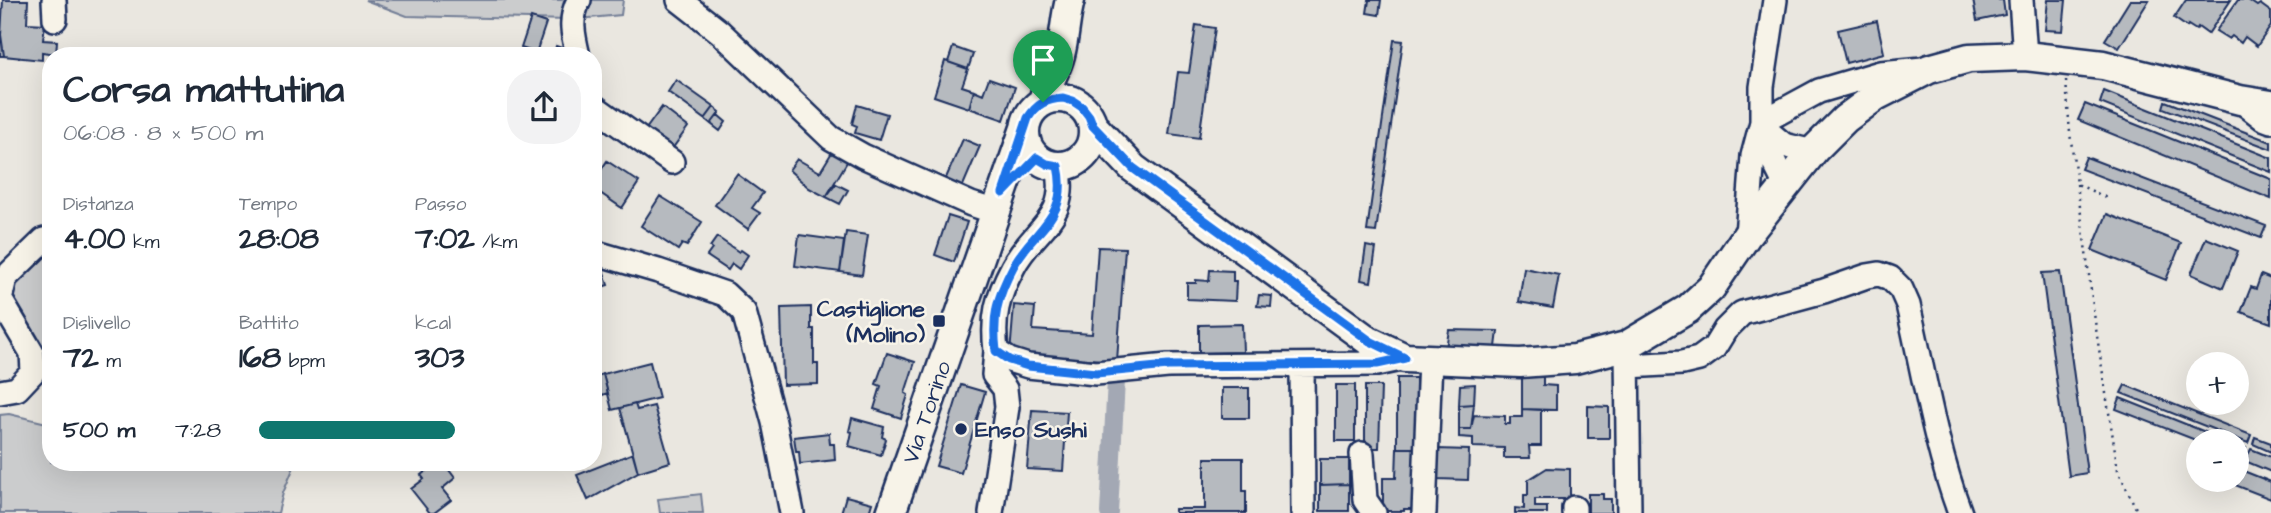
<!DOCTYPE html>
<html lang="it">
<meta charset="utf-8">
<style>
:root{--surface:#fff;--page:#f2f2f3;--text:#1f2937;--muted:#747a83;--accent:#0f766e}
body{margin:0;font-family:"Architects Daughter",sans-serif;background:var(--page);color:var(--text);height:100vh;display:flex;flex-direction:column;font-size:26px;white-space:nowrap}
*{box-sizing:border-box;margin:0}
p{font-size:23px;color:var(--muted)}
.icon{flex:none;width:38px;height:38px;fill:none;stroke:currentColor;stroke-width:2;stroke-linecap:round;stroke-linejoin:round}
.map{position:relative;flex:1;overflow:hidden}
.side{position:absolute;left:42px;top:47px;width:560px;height:424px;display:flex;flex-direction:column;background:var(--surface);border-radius:28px;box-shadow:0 7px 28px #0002}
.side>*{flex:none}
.buttons{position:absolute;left:2186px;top:352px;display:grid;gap:14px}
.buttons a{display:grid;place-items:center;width:63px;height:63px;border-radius:50%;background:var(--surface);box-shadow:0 7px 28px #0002;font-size:35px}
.pin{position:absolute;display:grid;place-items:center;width:60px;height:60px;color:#fff;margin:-72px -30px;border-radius:50% 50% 50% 0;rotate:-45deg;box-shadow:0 0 7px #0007}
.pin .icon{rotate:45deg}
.round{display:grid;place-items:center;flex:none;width:74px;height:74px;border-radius:28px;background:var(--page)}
.headline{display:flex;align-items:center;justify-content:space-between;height:119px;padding:0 21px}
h1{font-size:38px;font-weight:800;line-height:52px}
.stats{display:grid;grid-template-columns:repeat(3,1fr);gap:10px;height:119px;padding:7px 21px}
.stats div{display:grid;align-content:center}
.stats b{font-size:30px;font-weight:800}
.stats small{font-size:19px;font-weight:400}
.stats p{font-size:19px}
ul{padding:0 21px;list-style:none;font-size:23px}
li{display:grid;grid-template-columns:112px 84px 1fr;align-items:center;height:52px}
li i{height:18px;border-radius:9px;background:var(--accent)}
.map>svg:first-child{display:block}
</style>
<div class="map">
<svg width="2271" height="513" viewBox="0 0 2271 513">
<rect width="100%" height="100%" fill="#eae7e0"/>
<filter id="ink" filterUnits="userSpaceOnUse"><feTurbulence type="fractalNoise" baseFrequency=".0143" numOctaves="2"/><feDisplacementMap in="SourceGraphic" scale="14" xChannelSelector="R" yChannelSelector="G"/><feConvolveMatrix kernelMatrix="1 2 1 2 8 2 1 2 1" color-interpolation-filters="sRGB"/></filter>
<g filter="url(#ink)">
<path fill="#cbcccd" stroke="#737e96" stroke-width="2" d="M365 0H623L621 15 568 20 407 16Z
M51 243V358L41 364 5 298 10 279Z
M9 414 51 424V462H296L283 493 278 513H0V415Z
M701 494 703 513H660L658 499Z"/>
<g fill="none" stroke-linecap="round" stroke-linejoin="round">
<path stroke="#a3a8b4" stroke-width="18" d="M1109 513 1116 380"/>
</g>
<path fill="#b6babf" stroke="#1b2f5e" stroke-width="2" d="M3 0H28L27 23 45 24 43 40 57 41 56 54 42 52V60L4 56 1 35Z
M1369 0H1381L1379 15 1367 13Z
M1973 0H2003L2005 15 1977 21Z
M2048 0H2066L2063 31 2045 30Z
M2130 0H2149L2119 48 2105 40Z
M2186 0H2231L2208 34 2198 27 2196 30 2188 25 2187 27 2174 18Z
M2238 0H2248L2257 6 2260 4 2271 12V26L2257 46 2245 37 2241 43 2232 36 2229 39 2216 31Z
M531 18 546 23 536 53 521 48Z
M1877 21 1884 53 1846 63 1838 30Z
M1196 25 1215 28 1199 138 1169 134 1178 72 1189 73Z
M0 35H1L4 56H0Z
M1394 40 1403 41 1376 232 1367 231Z
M556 46 573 52 572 56H553Z
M953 47 973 54 968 69 948 62Z
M945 61 968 69 962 86 974 90 969 108 934 96Z
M989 78 1015 87 1004 120 969 108 974 90 983 94Z
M676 80 714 107 705 119 668 92Z
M2104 91 2271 158V172L2100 103Z
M2165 101 2271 142V149L2163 108Z
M2085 104 2271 179V199L2078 120Z
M857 105 887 114 879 140 855 133 857 126 852 124Z
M662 107 688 127 672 149 646 129Z
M714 107 720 112 711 124 705 119Z
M718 115 726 122 720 131 711 124Z
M963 139 980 146 959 195 942 187Z
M834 149 850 157 826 197 809 188 789 170 797 159 820 172Z
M2086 157 2266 226 2261 238 2081 169Z
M607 161 639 182 622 208 593 188V182Z
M737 174 763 193 752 208 760 213 748 229 715 205Z
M836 184 848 190 840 204 826 197Z
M660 196 702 222 687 246 682 244 678 250 641 226Z
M2107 214 2181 243 2166 280 2092 250Z
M948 216 967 222 954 262 935 255Z
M846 232 868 235 862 275 840 272Z
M799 235 844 241 840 272 795 266Z
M717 237 739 252 741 250 748 255 739 269 732 264 728 270 707 256 712 249 710 247Z
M2206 238 2238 251 2223 288 2191 274Z
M1366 246 1376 248 1371 282 1361 280Z
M1098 247 1125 248 1117 361 1010 354 1014 305 1035 307 1033 330 1092 334Z
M602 266 608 285 595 289 593 269Z
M1524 268 1559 275 1553 308 1519 302Z
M1210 270 1233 271V281H1236L1235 301 1187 299V283H1196V280L1209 281Z
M2060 272 2087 473 2069 476 2042 273Z
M2261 275 2271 279V323L2241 312 2251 287 2256 289Z
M1259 295 1272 296 1271 307 1257 306Z
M811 307V329H814V364H818V384L783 385 781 308Z
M1242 324 1243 352 1199 353V325Z
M1449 330 1498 331 1496 347 1446 348Z
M887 353 915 362 905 393 908 395 901 418 874 409 881 386 876 384Z
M650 362 659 398 612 410 603 374Z
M1522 371H1543V385L1556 386V410L1522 409Z
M603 374 608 393 593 398V377Z
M1397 378H1416V448H1397Z
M1475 384 1474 404 1459 405 1460 385Z
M961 385 985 392 961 473 936 466Z
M1336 385H1355V441H1336Z
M2125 385 2251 435 2248 443 2121 393Z
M1365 386H1381L1379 448H1365Z
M1222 388H1249V418H1222Z
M2120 398 2228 441H2198L2116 409Z
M635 404 637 410 654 406 670 462 638 472 620 408Z
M1474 404 1471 429H1459V405Z
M1588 406 1609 407V438H1588Z
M1522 409 1541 410V446H1529L1530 458H1504V448L1473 447V438L1459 437V429H1471L1474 415 1505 416V424H1510V417H1522Z
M1032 410 1067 412 1063 471 1027 469Z
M852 418 884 427 882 437 886 439 881 455 849 446 852 432 849 431Z
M829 433 830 444H834L835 460 800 464 799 451H796L794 437Z
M2255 437 2271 443V452L2253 444Z
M2236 444 2246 448 2241 459 2236 457Z
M1397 448H1416V509H1404V511H1383V478H1396Z
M1437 449 1469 450 1468 480 1437 479Z
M2251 449 2271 457V472L2245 461Z
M633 453 638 472 588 500 577 475Z
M1205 458H1243V491H1246V513H1175V509H1205Z
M1320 459H1349V484L1320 485Z
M438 462H443L455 478 442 489 451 500 434 513H430L411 489 424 479 421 475Z
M1547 468 1570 469V499H1535V507H1547V513H1515V508L1524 509V495H1528V480Z
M2241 470 2271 482V499L2235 485Z
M1349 484V511H1320V485Z
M1588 494H1603V499H1611V513H1588Z
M846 496 872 503 869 513H841Z"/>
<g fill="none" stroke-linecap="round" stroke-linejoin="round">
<defs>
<path id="minor" d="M54 0 55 19
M679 0 720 32 831 138 863 156 971 204 996 212
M2021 0 2025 56
M578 56C573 35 569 19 579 0
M2240 100 2263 118 2271 121
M593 106 672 162
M1762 122 1819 91 1880 73 1923 69
M1761 126 1772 158 1786 186
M1761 126 1784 145 1813 152
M1058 166C1070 221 1033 228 1013 267 997 297 992 317 996 351L1009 360 1028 366 1096 373 1168 366 1377 364 1405 358
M1747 235 1753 156 1762 122V87L1775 0
M593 252 658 271 725 294 744 312 774 422 792 513
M1627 353 1629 513
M1302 366 1303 513
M1628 366 1682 363 1699 359 1714 348 1725 330 1742 313 1824 291 1867 276 1879 274 1890 278 1901 289 1908 305C1924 375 1935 446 1960 513
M0 392 17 389 33 372 32 353 0 299 5 278 44 240 51 239
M1362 454 1365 500 1374 513
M1574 508V513
M991 513 1007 407 1005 389 994 375 996 351
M1424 513 1430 359"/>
<path id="major" d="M1025 132a34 34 0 1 1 68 0a34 34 0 1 1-68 0Z
M1043 102C1046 85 1056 71 1060 55 1065 37 1065 18 1070 0
M1093 126 1133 168 1369 341 1405 358 1520 363 1575 359 1626 346 1688 309 1711 288 1747 235 1815 149 1845 119 1876 96 1929 69 1969 58 2025 56 2103 65 2240 100 2271 105
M891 513 1025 128"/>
</defs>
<use href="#minor" stroke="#1b2f5e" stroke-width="28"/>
<use href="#major" stroke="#1b2f5e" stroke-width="33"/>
<path stroke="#1b2f5e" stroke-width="2.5" stroke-dasharray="2 5" stroke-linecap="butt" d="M2066 81 2070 133 2077 184 2107 198
M2077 184 2097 336 2118 470 2138 513"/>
<use href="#minor" stroke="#f7f3e8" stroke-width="23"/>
<use href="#major" stroke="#f7f3e8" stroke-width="28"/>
</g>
</g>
<g fill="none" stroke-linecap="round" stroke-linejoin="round" filter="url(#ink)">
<defs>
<path id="route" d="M1063 98 1073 101 1082 107 1089 116 1093 126 1133 168 1370 341 1405 358 1377 364 1168 366 1096 373 1028 366 1009 360 996 351C992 317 997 297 1013 267 1033 228 1070 220 1058 166L1047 164 1037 158 1003 193 1028 118C1037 104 1046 99 1063 98Z"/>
</defs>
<use href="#route" stroke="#fff" stroke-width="14"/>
<use href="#route" stroke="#1a73e8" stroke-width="9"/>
</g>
<g fill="#1b2f5e" stroke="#f7f3e8" stroke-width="2.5">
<rect x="932" y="314" width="14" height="14" rx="3.5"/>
<circle cx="961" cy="429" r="7"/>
</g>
<g text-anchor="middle" stroke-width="5" stroke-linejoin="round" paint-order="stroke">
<g font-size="23" font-weight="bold" fill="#1b2f5e" stroke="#f7f3e8" text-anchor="end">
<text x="925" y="316">Castiglione<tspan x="925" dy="26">(Molino)</tspan></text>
<text x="975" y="437" text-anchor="start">Enso Sushi</text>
</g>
<g font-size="23" fill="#1b2f5e" stroke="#f7f3e8">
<text transform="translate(926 412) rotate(-71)" y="8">Via Torino</text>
</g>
</g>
</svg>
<div class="buttons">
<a>+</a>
<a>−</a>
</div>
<div class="pin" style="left:1043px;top:102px;background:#1e9e55"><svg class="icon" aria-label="arrive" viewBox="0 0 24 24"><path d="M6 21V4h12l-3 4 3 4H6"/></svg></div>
<section class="side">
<div class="headline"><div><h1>Corsa mattutina</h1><p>06:08 · 8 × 500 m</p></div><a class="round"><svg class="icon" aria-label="share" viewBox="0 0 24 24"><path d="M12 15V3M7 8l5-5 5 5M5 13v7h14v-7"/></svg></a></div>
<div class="stats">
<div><p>Distanza</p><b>4.00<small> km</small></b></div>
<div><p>Tempo</p><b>28:08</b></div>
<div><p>Passo</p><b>7:02<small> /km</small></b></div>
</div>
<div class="stats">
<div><p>Dislivello</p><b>72<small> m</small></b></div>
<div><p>Battito</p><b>168<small> bpm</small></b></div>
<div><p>kcal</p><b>303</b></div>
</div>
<ul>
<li><b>500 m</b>7:28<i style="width:61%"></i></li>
</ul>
</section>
</div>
